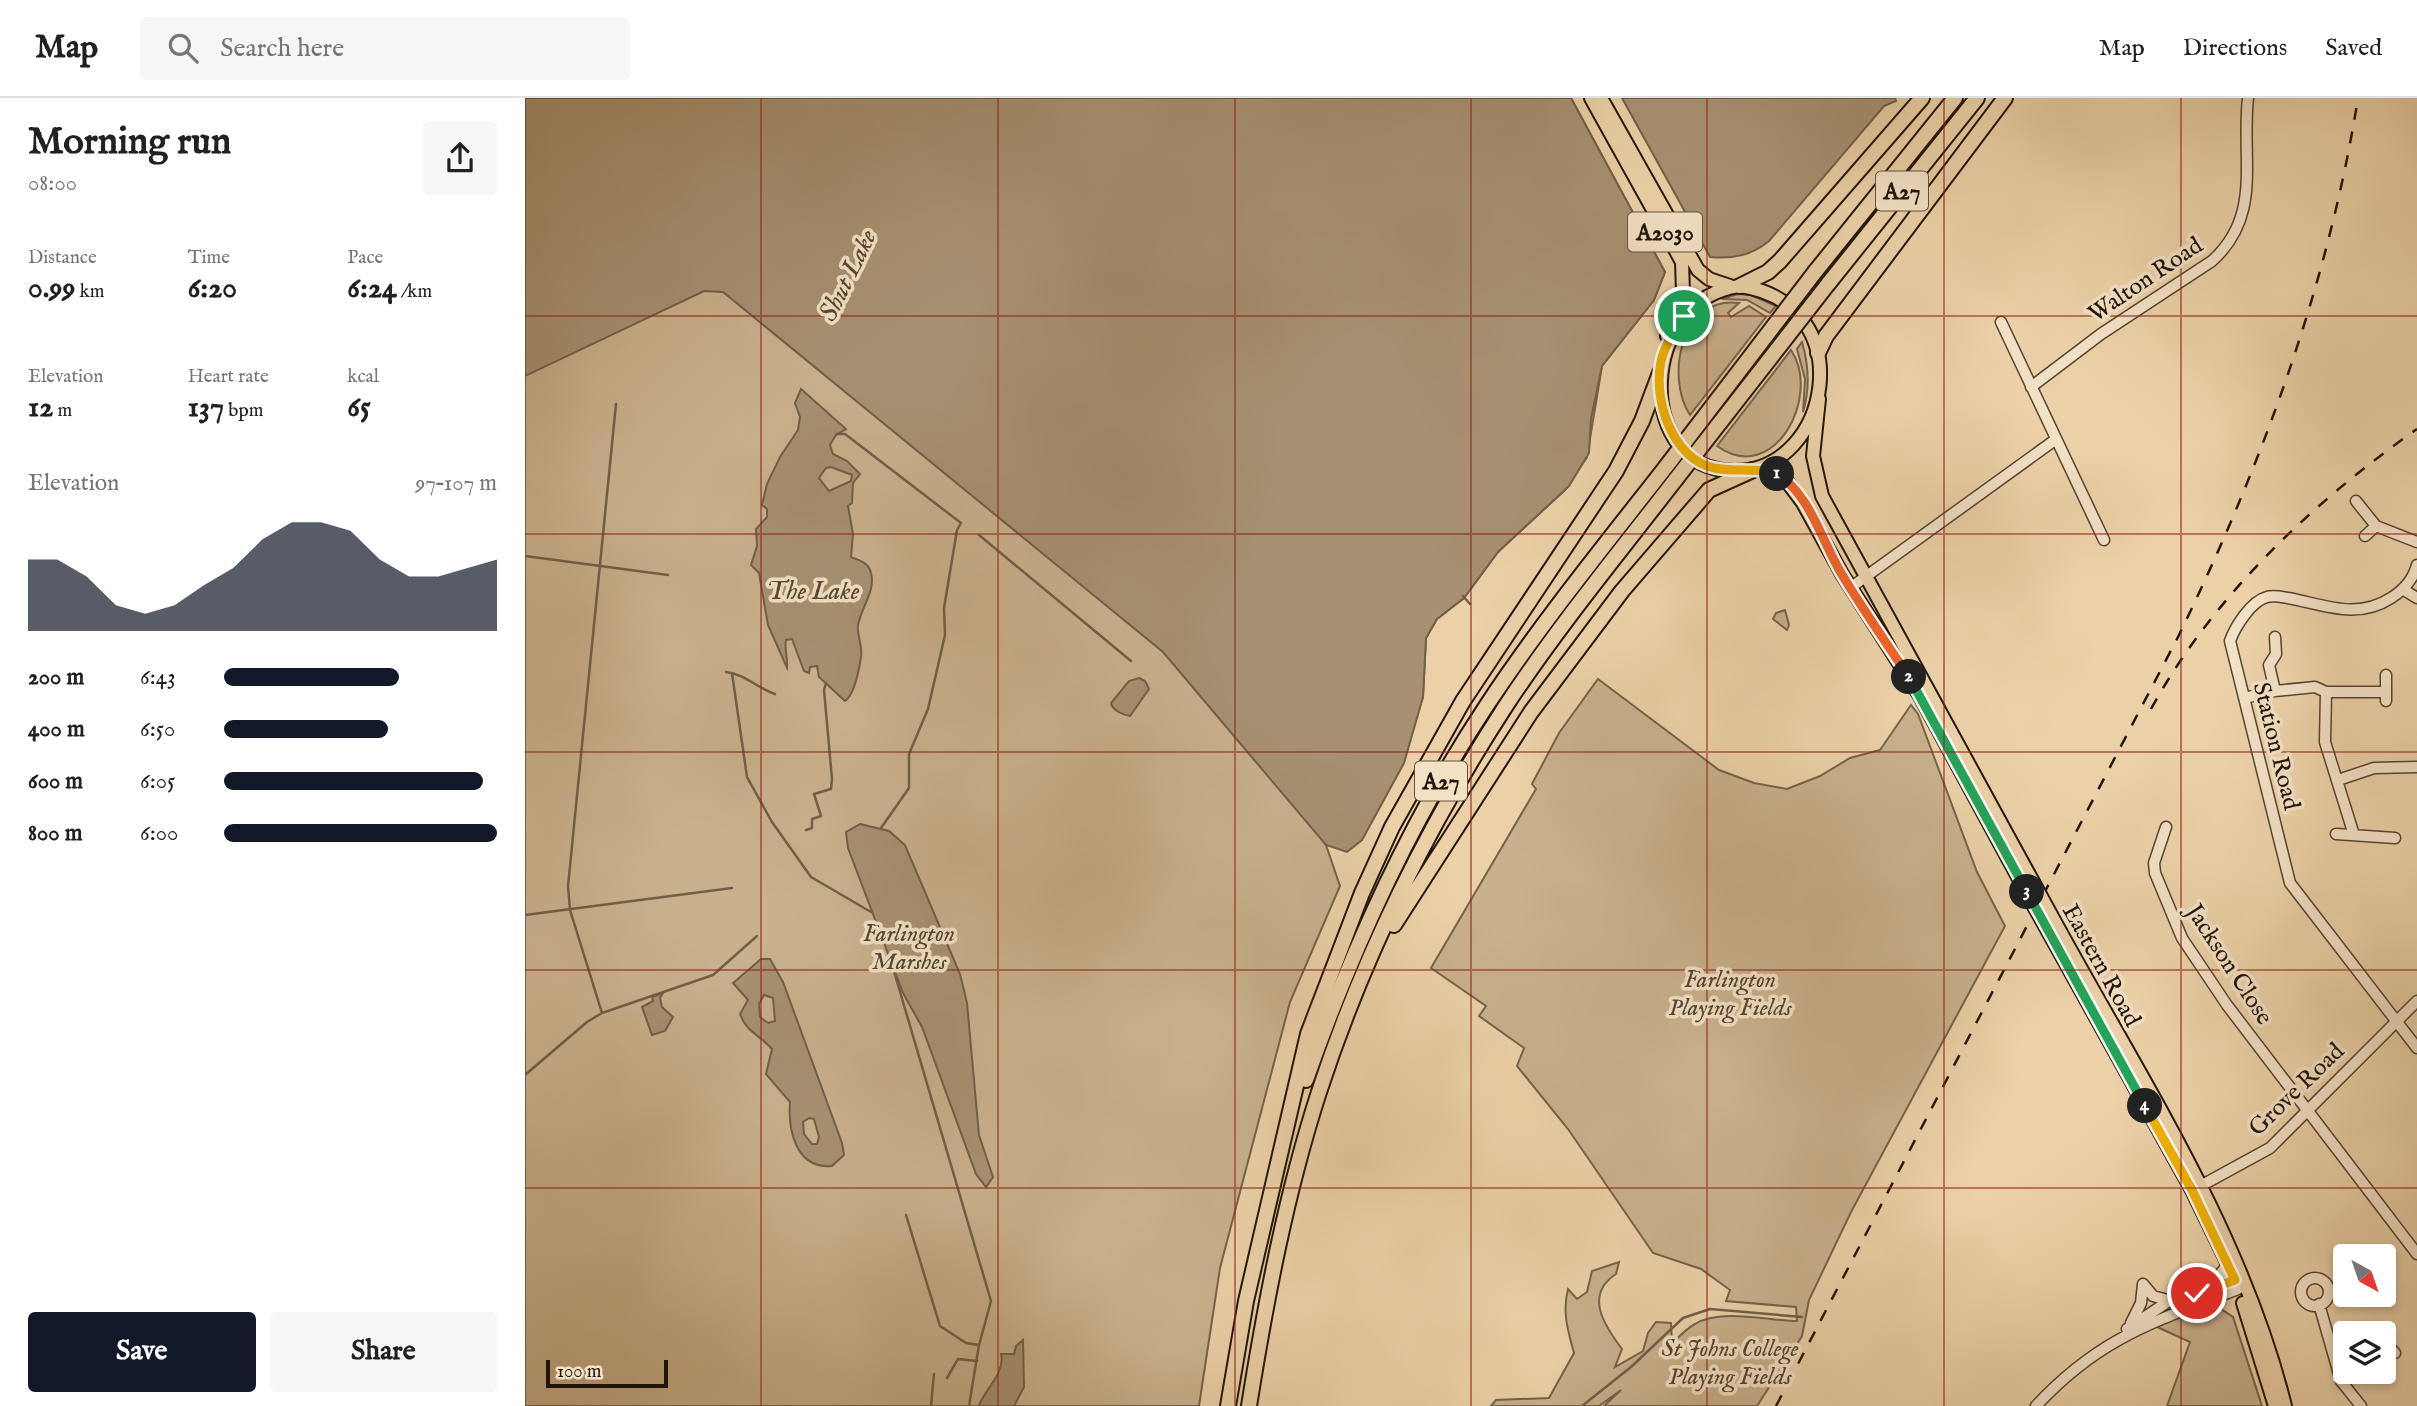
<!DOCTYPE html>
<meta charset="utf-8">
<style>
:root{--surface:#fff;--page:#f6f6f6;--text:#202124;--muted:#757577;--line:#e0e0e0;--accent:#111827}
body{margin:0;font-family:"IM FELL English",serif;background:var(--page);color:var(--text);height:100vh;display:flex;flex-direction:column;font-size:26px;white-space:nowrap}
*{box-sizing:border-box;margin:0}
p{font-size:23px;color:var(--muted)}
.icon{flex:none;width:38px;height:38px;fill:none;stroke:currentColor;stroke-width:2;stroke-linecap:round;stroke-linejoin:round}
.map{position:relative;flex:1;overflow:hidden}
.details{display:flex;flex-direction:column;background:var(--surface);width:525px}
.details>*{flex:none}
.needle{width:46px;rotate:140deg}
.tools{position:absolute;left:1808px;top:1146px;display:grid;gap:14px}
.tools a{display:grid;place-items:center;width:63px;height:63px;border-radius:7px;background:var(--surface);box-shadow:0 4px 10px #0003;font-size:35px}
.scale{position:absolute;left:21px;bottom:18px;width:122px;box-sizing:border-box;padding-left:7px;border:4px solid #211509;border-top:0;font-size:19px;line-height:24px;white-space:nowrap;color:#211509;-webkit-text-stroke:5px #f3e1c6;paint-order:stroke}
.pin{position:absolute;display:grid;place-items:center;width:60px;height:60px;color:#fff;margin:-30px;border:4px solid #fff;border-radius:50%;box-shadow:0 2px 7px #0007}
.km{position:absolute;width:35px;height:35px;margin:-18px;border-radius:50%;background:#222;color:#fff;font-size:19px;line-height:35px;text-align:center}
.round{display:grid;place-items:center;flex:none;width:74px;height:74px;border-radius:7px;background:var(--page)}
.head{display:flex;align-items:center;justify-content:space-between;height:119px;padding:0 28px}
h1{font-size:38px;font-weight:800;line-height:52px}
.stats{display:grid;grid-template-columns:repeat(3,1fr);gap:10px;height:119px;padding:7px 28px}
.stats div{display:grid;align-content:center}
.stats b{font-size:30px;font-weight:800}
.stats small{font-size:19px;font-weight:400}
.stats p{font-size:19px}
.chart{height:196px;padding:14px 28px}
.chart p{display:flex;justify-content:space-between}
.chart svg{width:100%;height:126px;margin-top:7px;fill:var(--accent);opacity:.7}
.button{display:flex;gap:14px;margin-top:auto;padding:14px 28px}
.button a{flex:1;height:80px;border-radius:7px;background:var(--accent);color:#fff;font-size:28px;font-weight:800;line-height:80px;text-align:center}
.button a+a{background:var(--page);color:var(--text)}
ul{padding:0 28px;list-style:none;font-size:23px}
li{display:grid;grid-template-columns:112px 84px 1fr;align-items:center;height:52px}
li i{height:18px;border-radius:9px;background:var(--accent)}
header{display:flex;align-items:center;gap:42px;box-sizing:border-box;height:98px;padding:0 35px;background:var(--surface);border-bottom:2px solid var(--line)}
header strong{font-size:33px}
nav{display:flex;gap:38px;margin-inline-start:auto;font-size:24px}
.search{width:490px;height:63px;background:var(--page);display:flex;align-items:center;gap:18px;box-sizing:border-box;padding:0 24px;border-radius:7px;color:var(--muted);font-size:26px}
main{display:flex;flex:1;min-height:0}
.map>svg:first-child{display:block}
</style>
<header>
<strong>Map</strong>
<div class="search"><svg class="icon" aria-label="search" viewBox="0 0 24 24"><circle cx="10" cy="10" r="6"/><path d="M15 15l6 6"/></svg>Search here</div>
<nav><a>Map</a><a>Directions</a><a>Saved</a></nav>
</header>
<main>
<section class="details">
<div class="head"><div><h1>Morning run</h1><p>08:00</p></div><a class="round"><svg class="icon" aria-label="share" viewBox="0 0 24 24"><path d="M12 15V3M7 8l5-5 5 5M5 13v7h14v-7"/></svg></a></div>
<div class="stats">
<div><p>Distance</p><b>0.99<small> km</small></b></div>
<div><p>Time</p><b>6:20</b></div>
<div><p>Pace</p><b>6:24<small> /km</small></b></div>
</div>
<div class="stats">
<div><p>Elevation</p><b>12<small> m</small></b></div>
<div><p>Heart rate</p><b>137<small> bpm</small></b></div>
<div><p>kcal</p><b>65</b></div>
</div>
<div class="chart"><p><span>Elevation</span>97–107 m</p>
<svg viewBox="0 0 160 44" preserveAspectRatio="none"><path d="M0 44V19L10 19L20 25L30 35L40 38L50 35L60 28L70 22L80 12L90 6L100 6L110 9L120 19L130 25L140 25L150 22L160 19V44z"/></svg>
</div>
<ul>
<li><b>200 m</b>6:43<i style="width:64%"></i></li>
<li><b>400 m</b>6:50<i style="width:60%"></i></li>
<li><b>600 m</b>6:05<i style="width:95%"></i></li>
<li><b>800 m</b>6:00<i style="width:100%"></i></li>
</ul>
<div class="button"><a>Save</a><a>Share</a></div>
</section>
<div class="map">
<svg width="1892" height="1308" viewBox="0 0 1892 1308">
<rect width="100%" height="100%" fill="#ecd1a8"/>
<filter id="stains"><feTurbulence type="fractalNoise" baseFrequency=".00286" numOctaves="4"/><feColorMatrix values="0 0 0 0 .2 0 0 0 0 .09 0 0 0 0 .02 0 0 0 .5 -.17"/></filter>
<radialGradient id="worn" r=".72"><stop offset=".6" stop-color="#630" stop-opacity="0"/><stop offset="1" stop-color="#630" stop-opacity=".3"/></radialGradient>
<path fill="#c9b18d" stroke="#75634b" stroke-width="2" d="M0 0H1046L1140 174 1129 202 1077 268 1062 359 1040 392 973 454 939 500 912 521 901 540 898 599 884 633 818 744 801 747 815 788 765 904 695 1170 674 1308H0Z
M1213 196 1226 197 1251 208 1245 215 1222 202 1197 201Z
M1214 205 1203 215 1206 219 1224 208 1241 219 1165 317C1140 279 1156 197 1214 205Z
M1277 244C1284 268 1285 291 1278 314L1280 281 1272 251Z
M1266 252C1297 298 1249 389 1192 348Z
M1260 512 1264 527 1262 532 1248 521 1251 515Z
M1073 581 1194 672 1229 685 1262 691 1295 678 1325 660 1355 652 1386 607 1393 616 1452 774 1480 828 1326 1114 1284 1202 1277 1238 1232 1308H1079L1096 1292 1074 1308H966L971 1302 1024 1300 1049 1255C1043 1233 1037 1214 1043 1191L1052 1201 1062 1194 1067 1173 1094 1164 1091 1176C1059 1197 1079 1227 1097 1251L1090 1269 1118 1253 1123 1235 1131 1224 1146 1225 1147 1244 1141 1251C1150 1243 1159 1232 1170 1226 1196 1210 1244 1223 1272 1223L1271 1209 1201 1203 1205 1192 1176 1171 1128 1155 1043 1031 992 968 999 950 954 918 961 908 906 870 1011 691 1007 686 1034 635Z
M1690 1207 1708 1219 1737 1308H1642L1665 1244 1630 1228Z"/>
<path fill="#a79172" stroke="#715f48" stroke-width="2" fill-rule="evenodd" d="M0 0H1046L1140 174 1129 202 1077 268 1066 321 1064 355 1044 388 973 454 939 500 912 521 901 540 898 599 879 665 837 742 822 754 801 747 638 554 198 194 179 193 0 278Z
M1097 0H1370L1371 3 1359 8 1244 143C1226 158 1207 161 1185 159Z
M276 291 321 331 311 337 305 347 308 356 322 363 335 376 328 385 327 405 323 408 328 436 326 459C334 462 344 465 346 475 351 492 336 510 333 527 332 538 338 549 336 559 334 572 330 596 320 603L294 579 292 568 285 569 284 575 279 573 267 541 261 542C259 551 263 560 262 570L243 527 234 475 226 467 232 448 231 431 242 419V411L237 407 242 386 255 359 273 332 275 319 270 305ZM306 369 327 377 326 383 304 393 294 380 301 370Z
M614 580 620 583 624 591 605 618C598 617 587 612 586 605L604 583Z
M335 726 364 733 380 747 435 876 442 905 454 1037 468 1079 461 1089 451 1076 397 929 378 895 323 750 321 734Z
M236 861H245L258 884 317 1045 319 1057 307 1068C270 1071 263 1031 265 1004L241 976 247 951C235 937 222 935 215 916L223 902 208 885ZM239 897 248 900 250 923 243 925 235 919 234 906ZM284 1020 289 1021 294 1039 292 1046H287L279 1036 278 1024Z
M138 895 135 900 137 909 148 919 140 933 127 937 117 909 128 903 127 899Z
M498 1242 499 1289 489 1308H454C457 1295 481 1275 476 1256H489L491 1248Z"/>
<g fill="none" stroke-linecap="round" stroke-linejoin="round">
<path stroke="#715f48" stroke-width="2.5" d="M312 336H320L436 425 432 432 419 510 420 537 403 611 384 656V690L356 730
M454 437 606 563
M0 458 143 477
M938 498 945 506
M201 574C220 576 232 590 250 596
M207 575 222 679 247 724 286 779 346 814
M281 732 287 730V721L296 718 289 696 306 691 307 681 299 592 301 585
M0 817 207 790
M368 870 466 1203 454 1247 444 1308
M77 915 45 812 43 788 91 306
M0 977 62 924 77 915 188 877 232 838
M381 1117 415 1228 441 1245 454 1247
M422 1280 433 1261 452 1263
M406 1308 409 1276
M1057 1308 1106 1269 1158 1220 1185 1211 1277 1219"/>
<defs>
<path id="minor" d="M1476 224 1579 442
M1506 289 1576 236 1687 163C1738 117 1716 61 1723 0
M1831 403 1851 428 1892 444
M1840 438 1851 428
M1892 467C1888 482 1879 492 1866 500 1832 522 1800 507 1763 500 1757 499 1748 497 1742 499 1726 503 1710 529 1705 543L1765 785 1892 950
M1325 490 1530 342
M1879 492 1892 500
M1750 593 1744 567 1751 556 1750 539
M1801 594 1800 644 1829 737
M1719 600 1750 593 1790 589 1801 594H1861
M1861 603V577
M1813 682 1849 670 1892 669
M1641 729 1629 765 1630 775 1657 840 1702 907 1892 1156
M1811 736 1870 740
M1670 1091 1745 1050 1892 903
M1776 1194a14 14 0 1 1 28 0a14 14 0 1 1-28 0Z
M1618 1186 1628 1198 1646 1203
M1670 1196 1710 1182 1719 1184
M1794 1206 1816 1283 1836 1308
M1606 1225 1616 1205 1618 1186
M1602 1231 1656 1195 1692 1180 1700 1170 1701 1161
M1858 1249 1862 1246 1870 1255
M1818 1285 1830 1274
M1511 1308C1575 1239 1629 1224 1713 1191L1719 1184"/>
<path id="major" d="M1066 0 1157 164 1158 194 1142 238
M1076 0 1173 172 1184 181 1205 188
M1215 188C1337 205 1307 374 1209 373 1107 372 1114 200 1215 188Z
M1294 301 1288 358 1297 398 1513 793
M1235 371 1260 381 1278 405 1317 476 1395 598 1505 801
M1536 835C1620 987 1718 1138 1760 1308
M1528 842 1667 1092 1704 1168
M1718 1205 1750 1308"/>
<path id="highway" d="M1290 174 1430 0
M1303 186 1452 0
M1215 188 1243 174 1255 163 1397 0
M1293 255 1301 238 1480 0
M869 827 1006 614 1097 493 1184 392 1228 372
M781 982C827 851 885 723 962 607 1017 524 1079 448 1140 370
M703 1308 721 1203 783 936 837 795 867 729 938 603 1091 373 1117 323 1135 275
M724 1308C741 1202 761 1096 794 994 838 859 903 728 980 609 1032 530 1093 456 1151 381"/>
</defs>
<use href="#minor" stroke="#544431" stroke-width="13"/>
<use href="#major" stroke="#211509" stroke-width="16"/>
<use href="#highway" stroke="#211509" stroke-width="18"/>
<use href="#minor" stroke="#f3e1c6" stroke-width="10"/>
<use href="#major" stroke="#ecd1a8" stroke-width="12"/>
<use href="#highway" stroke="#ecd1a8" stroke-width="14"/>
<path stroke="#211509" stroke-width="2.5" stroke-dasharray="12 12" stroke-linecap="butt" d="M1626 611C1688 498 1788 404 1892 331
M1251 1308 1653 539C1736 369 1803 188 1833 0"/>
<defs>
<path id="major-bridge" d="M1513 793 1536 835
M1505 801 1528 842"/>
<path id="highway-bridge" d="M1140 370 1290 174
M1151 381 1303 186"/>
</defs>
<use href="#major-bridge" stroke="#211509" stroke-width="16" stroke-linecap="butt"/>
<use href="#highway-bridge" stroke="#211509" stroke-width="18" stroke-linecap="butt"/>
<use href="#major-bridge" stroke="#ecd1a8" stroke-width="12"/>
<use href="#highway-bridge" stroke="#ecd1a8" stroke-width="14"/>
</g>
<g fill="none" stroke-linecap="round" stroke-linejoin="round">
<defs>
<path id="split-1" d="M1159 218C1153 228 1145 239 1140 251 1124 288 1142 353 1182 368 1205 376 1229 368 1252 376"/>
<path id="split-2" d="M1252 376C1284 395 1297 443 1316 475 1337 510 1361 545 1384 579"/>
<path id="split-3" d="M1384 579 1502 794"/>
<path id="split-4" d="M1502 794 1620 1008"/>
<path id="split-5" d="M1620 1008 1667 1092 1710 1182 1672 1195"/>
</defs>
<use href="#split-1" stroke="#fff" stroke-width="14"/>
<use href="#split-2" stroke="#fff" stroke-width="14"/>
<use href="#split-3" stroke="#fff" stroke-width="14"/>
<use href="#split-4" stroke="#fff" stroke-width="14"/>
<use href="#split-5" stroke="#fff" stroke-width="14"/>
<use href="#split-1" stroke="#f5b400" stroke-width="9"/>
<use href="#split-2" stroke="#f0652b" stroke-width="9"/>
<use href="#split-3" stroke="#22a559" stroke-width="9"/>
<use href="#split-4" stroke="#22a559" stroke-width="9"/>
<use href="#split-5" stroke="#f5b400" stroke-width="9"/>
</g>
<path fill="none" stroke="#8f2418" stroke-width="2" stroke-opacity="0.55" d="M236 0V1308M473 0V1308M710 0V1308M946 0V1308M1182 0V1308M1419 0V1308M1656 0V1308M0 218H1892M0 436H1892M0 654H1892M0 872H1892M0 1090H1892"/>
<g text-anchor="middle" stroke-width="7" stroke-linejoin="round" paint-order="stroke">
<g fill="#f3e1c6" stroke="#605242" stroke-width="2">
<rect x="1351" y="73.5" width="52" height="39" rx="5"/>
<rect x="1103" y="114.5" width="74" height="39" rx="5"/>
<rect x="890" y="663.5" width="52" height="39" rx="5"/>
</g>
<g font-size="23" font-weight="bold" fill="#211509">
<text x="1377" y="101">A27</text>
<text x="1140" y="142">A2030</text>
<text x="916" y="691">A27</text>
</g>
<g font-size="24" fill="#211509" stroke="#f3e1c6">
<text transform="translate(1620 181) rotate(-34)" y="8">Walton Road</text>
<text transform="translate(1752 648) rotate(76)" y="8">Station Road</text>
<text transform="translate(1705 866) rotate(57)" y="8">Jackson Close</text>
<text transform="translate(1577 867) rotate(61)" y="8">Eastern Road</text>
<text transform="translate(1771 991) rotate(-44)" y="8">Grove Road</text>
</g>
<g font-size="24" font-style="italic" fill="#534431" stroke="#f3e1c6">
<text x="384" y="843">Farlington<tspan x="384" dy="28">Marshes</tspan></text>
<text x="1205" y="889">Farlington<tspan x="1205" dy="28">Playing Fields</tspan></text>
<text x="1205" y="1258">St Johns College<tspan x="1205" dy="28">Playing Fields</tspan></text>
</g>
<g font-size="26" font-style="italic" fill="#574733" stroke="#f3e1c6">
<text transform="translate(322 177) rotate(-64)" y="9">Shut Lake</text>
<text x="288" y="501">The Lake</text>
</g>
</g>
<rect width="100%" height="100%" filter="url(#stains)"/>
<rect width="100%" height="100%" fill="url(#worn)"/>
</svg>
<div class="tools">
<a><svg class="needle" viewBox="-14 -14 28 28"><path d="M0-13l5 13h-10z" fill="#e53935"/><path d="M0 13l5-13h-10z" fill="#757577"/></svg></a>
<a><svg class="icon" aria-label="layers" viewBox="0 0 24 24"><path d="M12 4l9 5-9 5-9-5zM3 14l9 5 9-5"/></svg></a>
</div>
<div class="scale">100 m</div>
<div class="pin" style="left:1159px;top:218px;background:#1e9e55"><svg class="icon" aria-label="arrive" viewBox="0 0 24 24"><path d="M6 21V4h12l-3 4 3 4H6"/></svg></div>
<div class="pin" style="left:1672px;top:1195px;background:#d93025"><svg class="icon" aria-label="check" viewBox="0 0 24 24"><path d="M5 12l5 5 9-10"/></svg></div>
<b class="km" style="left:1252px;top:376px">1</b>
<b class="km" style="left:1384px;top:579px">2</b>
<b class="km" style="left:1502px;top:794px">3</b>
<b class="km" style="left:1620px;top:1008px">4</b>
</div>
</main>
